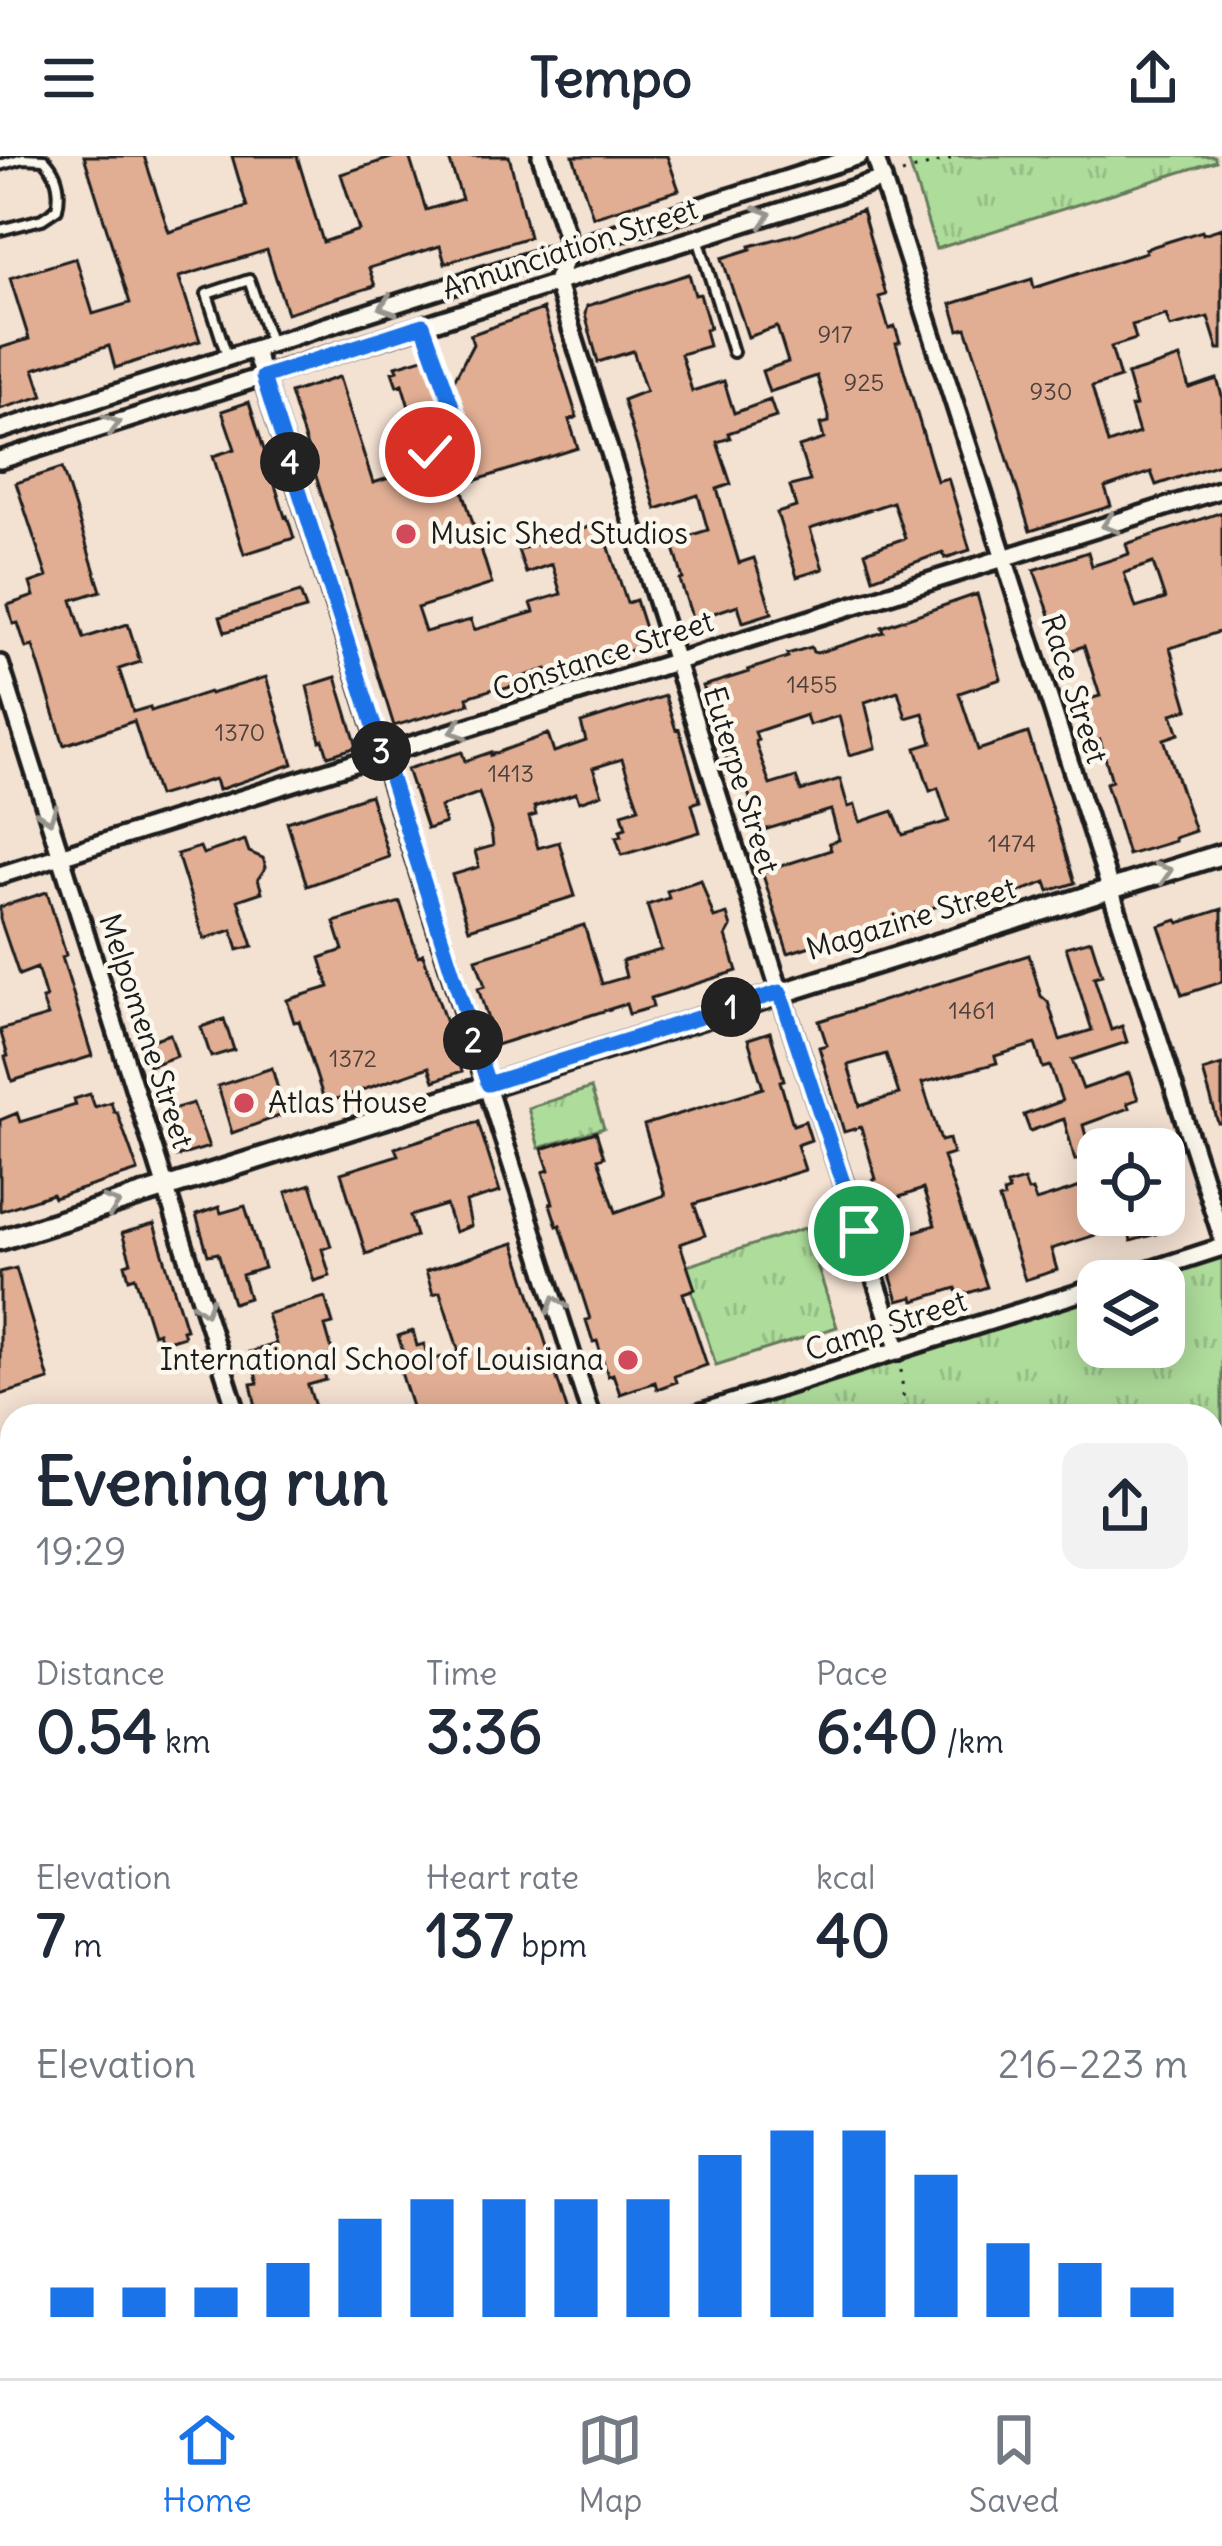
<!DOCTYPE html>
<meta charset="utf-8">
<style>
:root{--surface:#fff;--page:#f2f2f3;--text:#1f2937;--muted:#747a83;--line:#e0e1e3;--accent:#1a73e8}
body{margin:0;font-family:Delius,sans-serif;background:var(--page);color:var(--text);height:100vh;display:flex;flex-direction:column;font-size:45px;white-space:nowrap}
*{box-sizing:border-box;margin:0}
p{font-size:39px;color:var(--muted)}
.icon{flex:none;width:66px;height:66px;fill:none;stroke:currentColor;stroke-width:2;stroke-linecap:round;stroke-linejoin:round}
.map{position:relative;flex:1;overflow:hidden}
.side{position:absolute;left:0px;top:1248px;width:1224px;height:975px;display:flex;flex-direction:column;background:var(--surface);border-radius:36px 36px 0 0;box-shadow:0 6px 30px #0003}
.side>*{flex:none}
.fabs{position:absolute;left:1077px;top:972px;display:grid;gap:24px}
.fabs a{display:grid;place-items:center;width:108px;height:108px;border-radius:24px;background:var(--surface);box-shadow:0 6px 30px #0003;font-size:60px}
.pin{position:absolute;display:grid;place-items:center;width:102px;height:102px;color:#fff;margin:-51px;border:6px solid #fff;border-radius:50%;box-shadow:0 3px 12px #0007}
.km{position:absolute;width:60px;height:60px;margin:-30px;border-radius:50%;background:#222;color:#fff;font-size:33px;line-height:60px;text-align:center}
.round{display:grid;place-items:center;flex:none;width:126px;height:126px;border-radius:24px;background:var(--page)}
.overview{display:flex;align-items:center;justify-content:space-between;height:204px;padding:0 36px}
h1{font-size:66px;font-weight:700;line-height:90px}
.figures{display:grid;grid-template-columns:repeat(3,1fr);gap:18px;height:204px;padding:12px 36px}
.figures div{display:grid;align-content:center}
.figures b{font-size:60px;font-weight:700}
.figures small{font-size:33px;font-weight:400}
.figures p{font-size:33px}
.chart{height:336px;padding:24px 36px}
.chart p{display:flex;justify-content:space-between}
.chart svg{width:100%;height:216px;margin-top:12px;stroke:var(--accent);stroke-width:6}
header{display:flex;justify-content:space-between;align-items:center;height:156px;padding:0 36px;background:var(--surface);font-size:54px;font-weight:700}
.dock{display:flex;justify-content:space-around;align-items:center;height:168px;border-top:3px solid var(--line);background:var(--surface);font-size:33px;color:var(--muted)}
.dock a{display:grid;justify-items:center;gap:6px}
.dock .on{color:var(--accent)}
.map>svg:first-child{display:block}
</style>
<header><svg class="icon" aria-label="menu" viewBox="0 0 24 24"><path d="M4 6h16M4 12h16M4 18h16"/></svg>Tempo<svg class="icon" aria-label="share" viewBox="0 0 24 24"><path d="M12 15V3M7 8l5-5 5 5M5 13v7h14v-7"/></svg></header>
<div class="map">
<svg width="1222" height="2222" viewBox="0 0 1222 2222">
<defs>
<pattern id="park-tufts" width="24" height="20" patternUnits="userSpaceOnUse" patternTransform="scale(3)"><rect width="24" height="20" fill="#aedc9b"/><path d="M3 7l-1-3M5 7V3M7 7l1-3M15 17l-1-3M17 17v-4M19 17l1-3" fill="none" stroke="#95bc85"/></pattern>
</defs>
<rect width="100%" height="100%" fill="#f3e1d2"/>
<filter id="ink" filterUnits="userSpaceOnUse"><feTurbulence type="fractalNoise" baseFrequency=".00833" numOctaves="2"/><feDisplacementMap in="SourceGraphic" scale="24" xChannelSelector="R" yChannelSelector="G"/><feConvolveMatrix kernelMatrix="1 2 1 2 8 2 1 2 1" color-interpolation-filters="sRGB"/></filter>
<g filter="url(#ink)">
<path fill="#eed2bf" d="M0 2129H12V2211H229V2222H0Z"/>
<path fill="url(#park-tufts)" stroke="#657c5c" stroke-width="3" d="M907 0H1214L1216 5 936 93Z
M591 932 604 972 539 992 528 952Z
M805 1072 837 1171 716 1209 684 1111Z
M1222 1091V1416H1212V1260H690L1098 1131V1191H1164V1125H1117Z"/>
<path fill="#e1ae94" stroke="#1c1c1c" stroke-width="3" fill-rule="evenodd" d="M84 0H144L169 76 247 51 232 0H297L323 86 359 74 341 18 397 0H409L426 54 462 43 448 0H509L529 81 445 107 440 90 369 112 375 130 287 157 267 94 179 121 200 185 115 212 109 190 34 213 43 240 0 253V192L29 183 10 122 76 102 93 158 130 147Z
M573 0H667L679 34 593 61Z
M862 54 886 139 879 141 889 173 895 171 900 186 896 187 937 325 948 322 970 394 945 402 943 396 873 422 865 396 905 382 893 346 810 373 823 413 797 421 777 357 796 351 790 330 810 325 799 291 824 283 820 268 829 266V260L817 220 769 236 762 215 788 206 777 171 748 181 722 102 751 93 750 90 799 77Z
M1222 72V193H1218L1208 161 1170 171 1166 159 1132 169 1136 183 1111 191 1120 222 1092 231 1108 288 1139 277 1131 251 1136 250 1127 219 1180 202 1189 232 1217 223 1222 240V307L1156 329 1151 316 1105 332 1111 350 1030 375 977 204 966 172 959 174 951 148 1032 123 1034 132 1146 96 1145 93 1170 85 1202 75 1203 78Z
M689 118 695 139 700 138 710 172 705 174 709 190 681 198 692 235 724 225 734 257 770 244 776 261 728 277 730 282 717 286 731 328 717 333 739 407 754 402 772 457 743 466 738 449 693 464 680 424 683 423 672 385 708 374 698 339 656 353 623 244 646 235 633 195 598 206 585 158 587 150Z
M543 153 577 261 569 264 578 292 461 329 492 428 417 452 425 476 471 464 474 474 534 456 531 447 561 438 552 408 526 417 518 394 601 367 627 447 636 444 650 488 550 521 547 513 512 524 514 530 497 535 496 532 467 541 469 548 394 570 290 237 339 221 373 327 427 310 402 228 397 230 392 216 398 214 396 210 426 201 453 275 424 292 425 302 434 304 463 291 468 285 470 272 453 226 473 188 470 179Z
M249 246 285 361 287 360 294 382 244 398 213 300 235 293 222 255Z
M62 312 101 435 72 444 84 482 128 468 140 506 119 513 133 556 150 551 151 555 209 536 210 538 266 521 293 608 218 634 215 623 158 640 134 565 64 589 33 490 26 492 18 467 13 468 8 449 34 440 30 427 47 421 16 327Z
M1222 356V475L1170 492 1188 553 1172 558 1179 578 1164 583 1195 675 1174 682 1175 685 1128 699 1106 627 1112 625 1100 584 1094 586 1082 545 1100 540 1084 490 1069 495 1061 471 1055 473 1034 414 1088 396 1092 410 1129 398 1126 388ZM1153 407 1165 443 1136 452 1124 417Z
M300 436 306 453 225 476 220 461Z
M977 438 1001 523 959 537 978 594 1028 577 1075 727 1049 735 1046 726 974 753 970 740 788 797 762 716 831 694 829 687 839 684 831 654 761 675 747 633 737 636 703 530 749 516 748 514 788 501 787 498 811 491 813 496 817 497 884 476 882 471ZM898 535 906 562 923 557 932 587 916 592 930 635 938 632 949 665 903 679 893 655 860 666 855 649 848 651 840 623 801 635 796 621 770 629 755 585 758 584 755 576 806 559 809 569 839 560 849 599 876 592 865 546Z
M336 521 357 591 328 600 323 584 320 585 307 530Z
M665 540 676 574 679 573 700 645 692 648 700 676 622 699 616 681 622 680 620 674 626 672 622 657 639 652 622 603 593 612 602 638 579 646 576 637 534 651 536 659 529 661 538 692 559 686 575 740 469 773 452 719 479 711 475 695 493 690 491 674 479 637 440 651 445 667 427 673 407 613 462 596 465 605 491 596V599L548 578 554 596 586 585 581 567Z
M370 639 389 701 307 730 287 666Z
M245 684 249 696 263 702 266 711 258 723 262 736 238 744 253 790 238 794 232 774 204 783 177 698 200 691 203 698Z
M701 724 714 762 727 758 731 771 726 780 737 815 651 842 653 851 629 858 626 848 496 889 478 832 485 830 476 803 584 769 602 828 626 821 622 805 661 794 647 749 669 742 667 735Z
M47 736 66 799 62 801 92 900 12 925 5 901 8 900 0 874 48 860 42 843 46 842 37 812 19 819 0 763V751Z
M400 746 418 800 423 798 462 915 434 925 429 911 325 947 299 865 294 866 287 844 329 831 320 802 343 794 334 766Z
M1222 753V826L1182 839 1159 770 1177 764 1179 767Z
M1091 784 1102 819 1094 821 1111 874 1122 870 1127 886 1072 904 1083 933 1129 917 1138 943 1127 947 1129 952 1083 969 1091 999 1075 1004 1064 963 1030 975 1024 959 1062 945 1050 910 1043 912 1035 888 995 900 997 907 922 927 941 985 949 983 953 998 943 1001 987 1131 959 1140 956 1132 914 1145 913 1141 898 1145 879 1081 896 1076 897 1081 935 1069 923 1033 885 1046 882 1038 878 1039 873 1024 876 1023 861 971 844 976 819 891 827 889 819 865 1029 799 1041 840 1048 846 1060 884 1092 874 1066 791ZM886 898 899 938 860 950 848 909Z
M224 863 234 894 211 901 201 871Z
M770 876 784 924 780 925 793 969 805 965 811 984 797 989 805 1014 694 1048 705 1079 680 1088 695 1133 683 1137 707 1209 674 1220 676 1226 657 1233 655 1226 620 1238 613 1218 608 1220 597 1185 593 1186 586 1164 590 1163 560 1069 557 1070 550 1048 553 1047 543 1016 549 1014 542 993 596 976 604 1001 598 1003 616 1056 665 1039 644 969 763 932 748 883Z
M170 878 177 900 149 910 142 887Z
M1222 909V967H1218L1203 915Z
M272 912 285 958 232 977 218 930Z
M90 938 95 951 111 946 114 956H117L138 1015 54 1042 52 1038 0 1055V964L17 957 20 966 76 949 74 943Z
M193 947 209 991 176 1001 162 956Z
M478 966 500 1036 466 1046 471 1070 455 1076 446 1049 410 1060 416 1080 366 1098 341 1017 398 999 395 992Z
M1024 1024 1028 1035 1032 1034 1036 1045 1090 1028 1098 1059H1151L1156 1078 1131 1085 1127 1069 1051 1093 1057 1114 1025 1124 999 1044 1004 1042 1003 1037 1009 1035 1007 1029Z
M311 1028 331 1090 322 1093 330 1120 314 1125 286 1036Z
M245 1050 264 1112 242 1119 249 1142 233 1147 218 1097 208 1099 196 1059 219 1051 221 1057Z
M154 1068 186 1173 182 1174 184 1180 161 1187 158 1176 153 1178 135 1121 129 1123 125 1108 131 1106 122 1077Z
M514 1087 569 1260H415L395 1198 403 1195 398 1180 413 1175 417 1190 424 1188 429 1205 459 1196 440 1136 433 1138 426 1115Z
M16 1112 49 1224 0 1239V1116Z
M325 1141 333 1168 325 1170 333 1198 320 1202 326 1224 308 1229 318 1260H258L251 1228 258 1227 249 1196 276 1188 267 1158Z"/>
<g fill="none" stroke-linecap="round" stroke-linejoin="round">
<defs>
<path id="service" d="M0 9 23 2 44 3C58 17 61 35 57 53L42 63 0 74
M698 82 733 196
M424 170 462 275 460 283 431 296
M227 200 207 138 249 124 271 188
M0 2139H12
M47 2222V2211
M102 2222 103 2211
M156 2222V2211
M930 2222V2211"/>
<path id="minor" d="M541 0 570 91 556 125 780 836 899 1195
M875 0 1222 1081
M254 193 591 1260
M0 274 859 0
M0 304 883 23
M0 508 238 1260
M0 719 1222 333
M1117 1125 1222 1091
M690 1260 1098 1131
M1212 1416H1222
M0 1469 12 1465
M0 1534 12 1531
M0 1845H12
M1212 1864H1222
M243 2222 244 2211
M263 2222V2211
M542 2222 543 2211
M817 2222V2211
M1098 2222V2211"/>
<path id="tertiary" d="M0 1084 1222 698"/>
</defs>
<use href="#service" stroke="#1c1c1c" stroke-width="16"/>
<use href="#minor" stroke="#1c1c1c" stroke-width="24"/>
<use href="#tertiary" stroke="#1c1c1c" stroke-width="27"/>
<path stroke="#1c1c1c" stroke-width="3" stroke-dasharray="3 9" stroke-linecap="butt" d="M902 17 960 0
M901 1214 905 1260"/>
<use href="#service" stroke="#fbf7ec" stroke-width="8"/>
<use href="#minor" stroke="#fbf7ec" stroke-width="15"/>
<use href="#tertiary" stroke="#fbf7ec" stroke-width="18"/>
</g>
<defs><path id="oneway-chevron" d="M-2-3.5L2.5 0L-2 3.5" fill="none" stroke-width="1.6" stroke-linecap="round" stroke-linejoin="round" transform="scale(3)"/></defs>
<g stroke="#97948e">
<use href="#oneway-chevron" transform="translate(763 60) rotate(-17)"/>
<use href="#oneway-chevron" transform="translate(387 150) rotate(162)"/>
<use href="#oneway-chevron" transform="translate(112 268) rotate(-18)"/>
<use href="#oneway-chevron" transform="translate(1110 368) rotate(162)"/>
<use href="#oneway-chevron" transform="translate(458 574) rotate(162)"/>
<use href="#oneway-chevron" transform="translate(48 659) rotate(72)"/>
<use href="#oneway-chevron" transform="translate(1164 716) rotate(-17)"/>
<use href="#oneway-chevron" transform="translate(112 1049) rotate(-18)"/>
<use href="#oneway-chevron" transform="translate(556 1148) rotate(-107)"/>
<use href="#oneway-chevron" transform="translate(204 1151) rotate(73)"/>
</g>
</g>
<g fill="none" stroke-linecap="round" stroke-linejoin="round" filter="url(#ink)">
<defs>
<path id="route" d="M430 296 460 283 461 275 423 169 263 221 488 928 780 836 859 1075"/>
</defs>
<use href="#route" stroke="#fff" stroke-width="24"/>
<use href="#route" stroke="#1a73e8" stroke-width="15"/>
</g>
<g fill="#d1495b" stroke="#fbf7ec" stroke-width="4.5">
<circle cx="406" cy="378" r="12"/>
<circle cx="244" cy="947" r="12"/>
<circle cx="628" cy="1204" r="12"/>
</g>
<g text-anchor="middle" stroke-width="9" stroke-linejoin="round" paint-order="stroke">
<g font-size="24" fill="#4d403a">
<text x="835" y="187">917</text>
<text x="864" y="235">925</text>
<text x="1051" y="244">930</text>
<text x="812" y="537">1455</text>
<text x="240" y="585">1370</text>
<text x="511" y="626">1413</text>
<text x="1012" y="696">1474</text>
<text x="972" y="863">1461</text>
<text x="353" y="911">1372</text>
</g>
<g font-size="30" fill="#1c1c1c" stroke="#fbf7ec">
<text transform="translate(570 93) rotate(-18)" y="10">Annunciation Street</text>
<text transform="translate(603 500) rotate(-18)" y="10">Constance Street</text>
<text transform="translate(1074 533) rotate(72)" y="10">Race Street</text>
<text transform="translate(741 624) rotate(73)" y="10">Euterpe Street</text>
<text transform="translate(911 763) rotate(-17)" y="10">Magazine Street</text>
<text transform="translate(146 875) rotate(72)" y="10">Melpomene Street</text>
<text transform="translate(886 1170) rotate(-18)" y="10">Camp Street</text>
</g>
<g font-size="30" fill="#1c1c1c" stroke="#fbf7ec" text-anchor="start">
<text x="430" y="388">Music Shed Studios</text>
<text x="268" y="957">Atlas House</text>
<text x="604" y="1214" text-anchor="end">International School of Louisiana</text>
</g>
</g>
</svg>
<div class="fabs">
<a><svg class="icon" aria-label="locate" viewBox="0 0 24 24"><circle cx="12" cy="12" r="6"/><path d="M12 2v4M12 18v4M2 12h4M18 12h4"/></svg></a>
<a><svg class="icon" aria-label="layers" viewBox="0 0 24 24"><path d="M12 4l9 5-9 5-9-5zM3 14l9 5 9-5"/></svg></a>
</div>
<div class="pin" style="left:859px;top:1075px;background:#1e9e55"><svg class="icon" aria-label="arrive" viewBox="0 0 24 24"><path d="M6 21V4h12l-3 4 3 4H6"/></svg></div>
<div class="pin" style="left:430px;top:296px;background:#d93025"><svg class="icon" aria-label="check" viewBox="0 0 24 24"><path d="M5 12l5 5 9-10"/></svg></div>
<b class="km" style="left:731px;top:851px">1</b>
<b class="km" style="left:473px;top:884px">2</b>
<b class="km" style="left:381px;top:595px">3</b>
<b class="km" style="left:290px;top:306px">4</b>
<section class="side">
<div class="overview"><div><h1>Evening run</h1><p>19:29</p></div><a class="round"><svg class="icon" aria-label="share" viewBox="0 0 24 24"><path d="M12 15V3M7 8l5-5 5 5M5 13v7h14v-7"/></svg></a></div>
<div class="figures">
<div><p>Distance</p><b>0.54<small> km</small></b></div>
<div><p>Time</p><b>3:36</b></div>
<div><p>Pace</p><b>6:40<small> /km</small></b></div>
</div>
<div class="figures">
<div><p>Elevation</p><b>7<small> m</small></b></div>
<div><p>Heart rate</p><b>137<small> bpm</small></b></div>
<div><p>kcal</p><b>40</b></div>
</div>
<div class="chart"><p><span>Elevation</span>216–223 m</p>
<svg viewBox="0 0 160 44" preserveAspectRatio="none"><path d="M5 44V38M15 44V38M25 44V38M35 44V33M45 44V24M55 44V20M65 44V20M75 44V20M85 44V20M95 44V11M105 44V6M115 44V6M125 44V15M135 44V29M145 44V33M155 44V38"/></svg>
</div>
</section>
</div>
<nav class="dock">
<a class="on"><svg class="icon" aria-label="home" viewBox="0 0 24 24"><path d="M3 11l9-7 9 7M6 9v11h12V9"/></svg>Home</a>
<a><svg class="icon" aria-label="map" viewBox="0 0 24 24"><path d="M3 6l6-2 6 2 6-2v14l-6 2-6-2-6 2zM9 4v14M15 6v14"/></svg>Map</a>
<a><svg class="icon" aria-label="saved" viewBox="0 0 24 24"><path d="M7 4h10v16l-5-4-5 4z"/></svg>Saved</a>
</nav>
